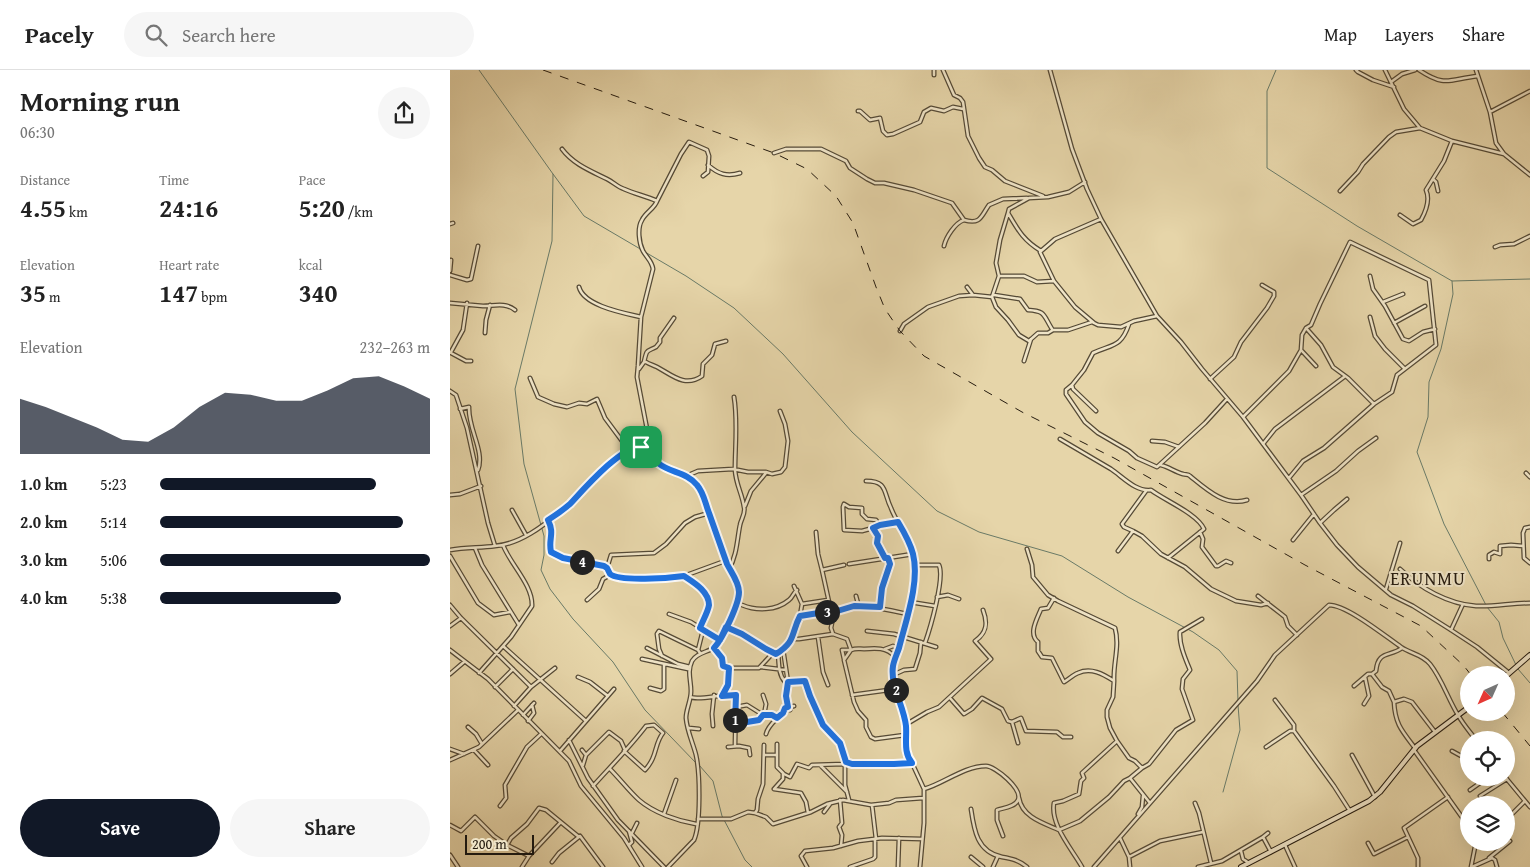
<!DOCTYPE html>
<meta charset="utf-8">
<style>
:root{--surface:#fff;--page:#f6f6f6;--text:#222;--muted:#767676;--line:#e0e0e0;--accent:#111827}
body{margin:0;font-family:"Gentium Book Plus",serif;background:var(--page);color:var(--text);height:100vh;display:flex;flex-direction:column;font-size:19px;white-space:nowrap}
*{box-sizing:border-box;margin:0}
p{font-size:16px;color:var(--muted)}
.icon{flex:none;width:28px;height:28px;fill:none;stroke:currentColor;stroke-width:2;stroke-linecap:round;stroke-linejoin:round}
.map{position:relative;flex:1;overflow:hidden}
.sheet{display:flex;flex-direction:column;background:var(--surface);width:450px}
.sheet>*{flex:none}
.needle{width:32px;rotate:225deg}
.tools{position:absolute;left:1010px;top:596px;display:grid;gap:10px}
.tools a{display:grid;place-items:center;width:55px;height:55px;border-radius:50%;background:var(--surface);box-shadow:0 5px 20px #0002;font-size:25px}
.scale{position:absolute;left:15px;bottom:12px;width:69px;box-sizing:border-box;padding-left:5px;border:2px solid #251b0f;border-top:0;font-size:14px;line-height:18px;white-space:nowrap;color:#251b0f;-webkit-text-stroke:4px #efe4c7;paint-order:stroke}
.pin{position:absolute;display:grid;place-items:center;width:42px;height:42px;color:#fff;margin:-21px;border-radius:10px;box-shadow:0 2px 8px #0006}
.km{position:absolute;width:25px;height:25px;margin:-12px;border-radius:50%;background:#222;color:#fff;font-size:14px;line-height:25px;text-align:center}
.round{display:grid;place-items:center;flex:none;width:52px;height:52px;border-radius:26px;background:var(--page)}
.overview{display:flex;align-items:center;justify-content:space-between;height:85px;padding:0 20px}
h1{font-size:28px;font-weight:600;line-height:38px}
.stats{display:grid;grid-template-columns:repeat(3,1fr);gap:8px;height:85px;padding:5px 20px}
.stats div{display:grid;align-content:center}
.stats b{font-size:25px;font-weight:600}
.stats small{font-size:14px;font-weight:400}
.stats p{font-size:14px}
.chart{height:140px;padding:10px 20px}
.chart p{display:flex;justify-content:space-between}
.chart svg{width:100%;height:90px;margin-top:5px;fill:var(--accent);opacity:.7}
.action{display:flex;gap:10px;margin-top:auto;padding:10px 20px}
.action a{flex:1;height:58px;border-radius:30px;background:var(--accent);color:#fff;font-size:20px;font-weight:600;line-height:58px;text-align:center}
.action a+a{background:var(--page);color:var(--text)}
ul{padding:0 20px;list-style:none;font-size:16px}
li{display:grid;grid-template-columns:80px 60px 1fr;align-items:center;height:38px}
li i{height:12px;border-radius:6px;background:var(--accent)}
header{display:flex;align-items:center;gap:30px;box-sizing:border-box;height:70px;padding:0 25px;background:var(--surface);border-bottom:1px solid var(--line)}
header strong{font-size:24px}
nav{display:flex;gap:28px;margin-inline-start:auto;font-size:18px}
.search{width:350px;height:45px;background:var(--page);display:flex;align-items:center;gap:12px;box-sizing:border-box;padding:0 18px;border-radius:28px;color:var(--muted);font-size:19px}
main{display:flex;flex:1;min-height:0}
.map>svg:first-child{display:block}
</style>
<header>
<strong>Pacely</strong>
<div class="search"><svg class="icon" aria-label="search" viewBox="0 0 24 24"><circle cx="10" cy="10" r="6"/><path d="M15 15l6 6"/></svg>Search here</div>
<nav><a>Map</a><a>Layers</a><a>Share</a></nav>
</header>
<main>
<section class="sheet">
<div class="overview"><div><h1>Morning run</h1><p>06:30</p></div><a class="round"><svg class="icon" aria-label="share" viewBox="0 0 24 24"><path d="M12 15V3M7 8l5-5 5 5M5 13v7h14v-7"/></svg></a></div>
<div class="stats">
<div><p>Distance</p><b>4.55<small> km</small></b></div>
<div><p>Time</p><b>24:16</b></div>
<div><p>Pace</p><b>5:20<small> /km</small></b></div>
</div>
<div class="stats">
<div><p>Elevation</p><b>35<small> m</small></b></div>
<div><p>Heart rate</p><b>147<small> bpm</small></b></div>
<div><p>kcal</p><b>340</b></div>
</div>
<div class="chart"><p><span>Elevation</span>232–263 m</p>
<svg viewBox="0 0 160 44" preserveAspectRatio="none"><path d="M0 44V17L10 21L20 26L30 31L40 37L50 38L60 31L70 21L80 14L90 15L100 18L110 18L120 13L130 7L140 6L150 11L160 17V44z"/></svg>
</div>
<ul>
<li><b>1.0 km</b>5:23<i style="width:80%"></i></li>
<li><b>2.0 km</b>5:14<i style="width:90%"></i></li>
<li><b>3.0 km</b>5:06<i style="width:100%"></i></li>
<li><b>4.0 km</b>5:38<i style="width:67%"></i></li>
</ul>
<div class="action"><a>Save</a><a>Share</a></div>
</section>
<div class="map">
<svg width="1080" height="797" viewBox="0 0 1080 797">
<rect width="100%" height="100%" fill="#e6d5a9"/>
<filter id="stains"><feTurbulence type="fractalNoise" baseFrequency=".004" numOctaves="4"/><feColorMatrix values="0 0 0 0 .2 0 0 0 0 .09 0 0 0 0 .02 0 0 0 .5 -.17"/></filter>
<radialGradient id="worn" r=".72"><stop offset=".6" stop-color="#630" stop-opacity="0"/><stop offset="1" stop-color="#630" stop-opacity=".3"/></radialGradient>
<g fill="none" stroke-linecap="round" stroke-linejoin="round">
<path stroke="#697a67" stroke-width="1" d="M29 0 103 104 102 171 65 319 74 394 94 466V485L91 500 100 519 123 549 163 592 195 640 246 693
M826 0 817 21V98L907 156 1002 211 1080 209
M103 104 134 146 192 180
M195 182 236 206 284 238 333 284 402 362 487 441 529 462 612 486 678 527 743 562 769 580 787 601 788 631
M1002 211 1003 224 991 279 979 312 978 347 967 382 994 454 1037 537 1049 552 1053 568 1066 595
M1068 599 1080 613
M249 695 263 711 272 746 295 790 302 797
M773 722 790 660 788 635"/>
<defs>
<path id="street" d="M493 0 504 25 510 28 513 32 518 66 529 88 535 97 542 100 555 111 593 126
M600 0 622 79 637 119 651 149 707 246 731 272 752 299 793 347 851 425 870 453 887 475 908 497 941 525 963 536 1001 560 1027 577 1059 603
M906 0 908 2 923 10 944 17
M935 0 954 39 970 58 1002 71 1054 84 1080 105
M969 0C996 18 999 9 1028 6
M1026 0 1040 42 1046 73 1054 84
M484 5V0
M941 12 952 4 965 0
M408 41H410L420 50 430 48 433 61 437 65 443 64 470 52 474 42 481 38 494 41 503 37 513 39
M1040 42 1080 21
M112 79C123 94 141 101 157 109 163 112 168 117 174 119 185 124 196 126 207 131 204 139 196 142 192 150 187 158 189 173 193 181 197 188 202 191 203 199L191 247 188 296 187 307 197 359 191 377
M324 83 336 79H371L396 91 400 98 417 109 425 113H434L464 120 502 133 514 150
M258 95C268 104 277 107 290 103
M983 109 986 112 988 121
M890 121 908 102 913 94 939 67 946 62 970 58
M207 131 231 84 239 72 257 80 259 86 258 102 253 106
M950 145 963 154 971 150C976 141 980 129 976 120L994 91 1002 71
M0 154 3 153
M494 176C496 167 505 153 514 150 531 155 531 146 539 135L553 129 577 128
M1045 177 1050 175 1064 174 1080 166
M591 181C573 170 568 160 558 143L559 139 579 128 598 127 619 122 635 112
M0 201 1 190
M0 205 17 210 21 209 28 176
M549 206H574L587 212 604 211 625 237 644 253 648 255 671 257 684 251 707 246
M920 206 923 219 935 236 953 269 959 271 973 262 985 259
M604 211 590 182 605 169 651 149
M129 217C134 236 174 243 191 247
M517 217 523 225
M544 225 570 229 578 240C596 241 593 245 602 259
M542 227 546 237 558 250 569 265 579 271 588 263H598L603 260H618L642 252
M933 232 953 224
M0 233C11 234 22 235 33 236 44 236 55 232 65 240
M920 247 925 266 935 279 954 298
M944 253 975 236
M856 258 871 275 883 297 898 308 924 334
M450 261 454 254 478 237 509 226 523 225 542 227 549 206 546 193 550 170 558 143
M35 263 36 250 40 235
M851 280 866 296
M1 282 13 260 17 233
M1 283 16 291H21
M574 291 581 269
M194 292C197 279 196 282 206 277L210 272V268L224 248
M189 299 194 292H196C199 294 203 295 207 297 222 305 235 318 252 306L253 294 262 285 265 274 276 271
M80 308 88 327 104 334 117 337 129 333 137 334 147 329 155 348 178 379
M760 309 784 287 791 272 817 238 824 226V222L812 215
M622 315 616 320V324L635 352 648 363 679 381 687 388 707 397 755 353 777 329
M0 321 6 325 17 358 38 453 45 476
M10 339 19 337C18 359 35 381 28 400
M646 341 623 319 622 315 634 300 643 283C662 274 671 278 679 254
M793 347 839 301 851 280 852 265 856 258 861 255 870 234 900 172 979 210 986 275 947 305 942 322 924 334 874 378 853 391 839 408
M610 369C627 379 644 389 661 399 673 407 686 422 701 420 714 430 748 444 754 459L718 488
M702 371 715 372 729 377
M813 374 825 359 894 307
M711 395C719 397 725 402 733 404 736 405 738 404 740 406 756 419 775 437 797 430
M1076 403 1080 407
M240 407 241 404 248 401 283 399 298 402H316L322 404 331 402 335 397 338 371 335 354 330 341
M416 411C438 411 433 422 441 438 447 454 459 467 463 483 470 509 452 569 443 596V604L455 655V673L458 688 462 693 474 719V753L470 797
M0 425 10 424 31 416
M851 425 886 401 908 381 926 368
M295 436 301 421 316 403
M62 440 76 465
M259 443 245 447 235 453 216 474 204 483 161 485 157 498 158 502 163 507 172 509 213 508 234 506 275 491
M98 450C107 466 96 471 101 481 107 493 145 492 157 498
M870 453 884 440 897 429
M430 455 426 450 417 449 412 444V438L399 437 394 434 393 437 394 460 412 461 423 458 428 467 427 473 435 488
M1080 457 1075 458 1073 463 1074 488 1080 493
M423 458 430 455 448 452
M683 461 674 457 672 454 696 421
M366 462 368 484 372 500 394 495
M750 462 753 469 752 477 766 496H768L776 491 781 493
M843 470 864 444
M25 478 32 495 69 555
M577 479 582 495 583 507 598 525 608 531 665 558C670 576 663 593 664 611
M0 480C15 477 30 478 45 476 71 474 94 455 114 439 129 427 170 376 188 377 199 377 202 391 211 395 223 401 237 403 247 414 259 428 261 450 267 467 270 478 275 488 279 499 282 505 288 512 289 519 291 531 274 564 267 575 260 583 248 581 242 591 237 602 241 610 241 621 241 631 236 639 236 648 237 661 243 673 246 685 250 703 251 754 244 770L218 797
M668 481 683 461 692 466 711 484 735 497 761 519 786 531 811 535 818 533
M0 486 28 533 44 545 60 542
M1039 489V485L1044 482 1050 484V476L1061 475 1073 476
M399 494 463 484
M465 495H489C495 508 480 559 475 573
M279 499C287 485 287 470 290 455 291 449 296 443 294 437 292 423 286 415 285 400 285 376 288 351 284 327
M950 499C970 518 998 534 1026 536 1043 537 1062 533 1080 533
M372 500 381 541
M234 506C243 512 259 521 259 535 258 542 252 552 250 558
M344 516 352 534
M936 519 950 473
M406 526 409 537
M808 526 830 543 835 547 838 556 847 565
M487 527 498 525 509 529
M604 528 598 538 591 539C587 549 578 564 588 572V581L592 587 602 588 614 612C619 609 623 605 628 603 641 597 653 604 664 611L663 627 657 640V647L660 658 667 671 679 688 685 691 692 698 680 708 700 733
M137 530 149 519 153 509 160 505
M460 532 485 536
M0 535 11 548 81 617
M292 535C306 541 326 541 339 530 343 527 343 523 347 520
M429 537 432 518 440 494 438 488
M219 544 241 552 270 570
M350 546 352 534 378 530
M0 556 11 548
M276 557 302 569 323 583C331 583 337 574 342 569H349L383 564 397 569 401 580C406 578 409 579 414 579 425 578 437 577 445 587
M1001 560 1013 534
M417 561 444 564 486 577
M383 564 381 558 384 542
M368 567 373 602 378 615
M342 569 350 546 381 541 384 542C411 533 430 538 457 544
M53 576 136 651
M264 577 272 588 273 596 279 598H309L323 583
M197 578 228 594 240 597
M333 579 338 612 336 626 340 640
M435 579 443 576 448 578
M0 580 38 609 119 691 131 716 174 768 192 797
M248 580 253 560
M401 580 394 590 404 632 408 641 416 650V657L421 667 425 669 455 665
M328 582C329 593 328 604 335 612L355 611 360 626 373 655 390 673 396 692 402 694H444L462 693
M212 586 209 579 207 564 209 561 248 580 250 583
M192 589 238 599
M394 589 392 580H401
M311 597 336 600
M29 603 61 567 82 536C83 515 60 494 53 475
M0 604 14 592
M922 604 926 601C928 580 940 587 952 578
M443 605 454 600 465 599 470 583 471 572
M128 607 140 612 158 626
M904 616 918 604H922L932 617 939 621 944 632 954 629 962 632 985 662
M45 617 63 599
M200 618 211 621 214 619V594
M313 625 316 634 314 645
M402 625 446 619
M272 626 278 615 279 598
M241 627C248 631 275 623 286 625L285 676
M500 628 514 644 522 639 532 628 552 639 558 651 562 652 568 673
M825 630 844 655V661L884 716 900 741
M944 632C945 654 952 661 965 678
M914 634 919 626 915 607
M64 636 81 617 105 598
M286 637 297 635 313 645
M73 645 84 633
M78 651 84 643 82 635
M562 652 571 648 576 661 607 662 613 667H621
M279 653 282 654 284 651
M285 654 309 650 313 645H322L327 648
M455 655 477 642 489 637 541 589 525 571C537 563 538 553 533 540
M263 656 262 644 264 625
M18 657 26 664 32 674
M239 658 249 659
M316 664C319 652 331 648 335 638L344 636
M119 670 138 708 168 750 214 797
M314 675 313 714 308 729 307 740 305 743 316 747 323 754 361 742 377 734 393 730 421 735 439 733 446 730 473 728
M278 677 289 676 299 678 300 685
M816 677 840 661H844
M0 679 14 684
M24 680 38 695
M132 680 136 685
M964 680 1019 757
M110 681 164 619
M1002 681 1013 687H1015L1019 681
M314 685H327V697L334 704 340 707 347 694 359 698 362 695 394 694
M327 685V674
M902 685 925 727
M0 690 29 677 68 640
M395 693V715L399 730
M133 695 136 685 159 662 171 671 175 680
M370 695 397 722
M692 698 699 694 726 660 743 650 732 619 733 609 740 600C735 588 729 574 730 562L752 549
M160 699C170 709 179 721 189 730 204 743 228 751 246 754
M333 703V709L324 719 351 723 356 732 358 743
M1056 708 1080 737
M143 716C161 696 180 677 196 656L204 655 213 663C204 674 208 686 195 700L174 681
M474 719C493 714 514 696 536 696 545 696 573 719 568 730 565 737 553 738 547 740V750L553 766
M1020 720 1037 708
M1030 726 1057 709
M569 728C572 747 593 753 609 760L630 751 659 727 674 711 680 708
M390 730 392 753 389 757 392 765 391 776
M745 733 749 743 761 793
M422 735 426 769
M50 736 56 728 55 715 59 708 77 677 91 664
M521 739C524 760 527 782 552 787 563 789 568 790 577 797
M374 742 380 734
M214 744 226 710
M688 744 692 737 693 726
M248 749H281L298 742 305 743
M1056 750 1074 732
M0 755 11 761 25 747 44 766 57 775 79 786
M179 761 182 772 179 775
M182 763 187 753
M818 763 813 767 821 782
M670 768 679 787 680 797
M918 773 924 784 958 767
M57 775 61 768 77 754 89 738 96 740 129 767
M835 775 845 797
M791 781 793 789 799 793
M0 785 8 797
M521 787 533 797
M679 787 710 771 753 762
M1039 788 1060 771
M102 792 109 783 130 766 153 797
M72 797 79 786 110 753
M357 797 351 786 355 781 383 778 408 771 432 768 472 769
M400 797 423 789 425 787V769
M448 797 449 768
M543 797 548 786
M632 797C622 779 600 755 604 733L613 731 629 724 631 711 634 708 632 703 667 671
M644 797 807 611 825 585 879 535C897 535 935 566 951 577 961 584 972 584 980 594 992 609 998 629 1008 645 1013 654 1020 662 1026 670
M748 797 772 791 813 767
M968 797V788L954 758 998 727
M1021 797 1026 772
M1022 797 1042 788 1045 790 1047 797"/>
<path id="secondary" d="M1056 606 1080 585
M791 797 919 731 930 722 967 676 1019 637"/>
</defs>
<use href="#street" stroke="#554a36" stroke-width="5"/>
<use href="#secondary" stroke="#251b0f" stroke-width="6"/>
<use href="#street" stroke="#efe4c7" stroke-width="2.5"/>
<use href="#secondary" stroke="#efe4c7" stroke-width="4"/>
<path stroke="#251b0f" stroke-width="1" stroke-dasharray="9 9" stroke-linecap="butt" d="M93 0 324 83 357 99 386 126 403 153 426 217 435 239 450 261 474 286 572 342 664 388 855 495 971 556 1014 596 1021 605
M1052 642 1080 676"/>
</g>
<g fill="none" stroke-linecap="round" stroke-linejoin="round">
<defs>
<path id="route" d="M191 377C199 381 201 388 208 393 220 403 237 402 247 415 254 423 255 433 259 443 265 460 271 477 277 494 281 502 289 512 289 522 289 534 273 568 264 578L272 588 273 596 279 598 278 615 272 626 286 625 285 654 309 650 313 645H322L327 648 333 643 335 638 338 637 336 626 338 612 355 611 360 626 373 655 390 673 396 692 402 694H444L462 693C453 682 457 669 456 656 454 636 440 616 443 596 444 590 447 584 449 578 456 550 470 512 463 484 460 472 454 462 448 452L430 455 423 458 428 466 427 473 435 488H438L440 494 432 518 430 537 404 536 384 542 381 541 350 546C341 563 346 572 326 584L316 579 292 564 276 557 270 570 250 558C252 552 258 542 259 535 259 521 243 512 234 506 219 508 170 512 160 504L157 498 154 496 113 488 101 482C98 469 105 464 98 450 106 445 113 440 120 434 133 420 172 375 191 377"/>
</defs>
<use href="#route" stroke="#fff" stroke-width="10"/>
<use href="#route" stroke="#1a73e8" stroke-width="6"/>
</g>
<g text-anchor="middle" stroke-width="4" stroke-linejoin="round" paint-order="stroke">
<g font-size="18" letter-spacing="1" fill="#251b0f" stroke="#efe4c7">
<text x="978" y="515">ERUNMU</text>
</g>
</g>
<rect width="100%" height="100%" filter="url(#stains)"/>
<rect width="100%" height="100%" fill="url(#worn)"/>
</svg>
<div class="tools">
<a><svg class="needle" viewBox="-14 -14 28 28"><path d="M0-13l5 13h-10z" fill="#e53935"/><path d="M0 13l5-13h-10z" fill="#767676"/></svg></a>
<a><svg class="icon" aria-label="locate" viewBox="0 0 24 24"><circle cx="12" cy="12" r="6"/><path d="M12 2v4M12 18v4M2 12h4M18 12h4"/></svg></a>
<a><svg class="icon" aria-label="layers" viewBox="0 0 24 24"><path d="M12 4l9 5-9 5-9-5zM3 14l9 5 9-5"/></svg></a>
</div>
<div class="scale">200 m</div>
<div class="pin" style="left:191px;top:377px;background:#1e9e55"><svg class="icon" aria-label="arrive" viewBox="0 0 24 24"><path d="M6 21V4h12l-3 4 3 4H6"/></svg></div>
<b class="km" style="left:285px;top:650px">1</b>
<b class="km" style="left:446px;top:620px">2</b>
<b class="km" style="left:377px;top:542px">3</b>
<b class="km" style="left:132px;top:492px">4</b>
</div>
</main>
